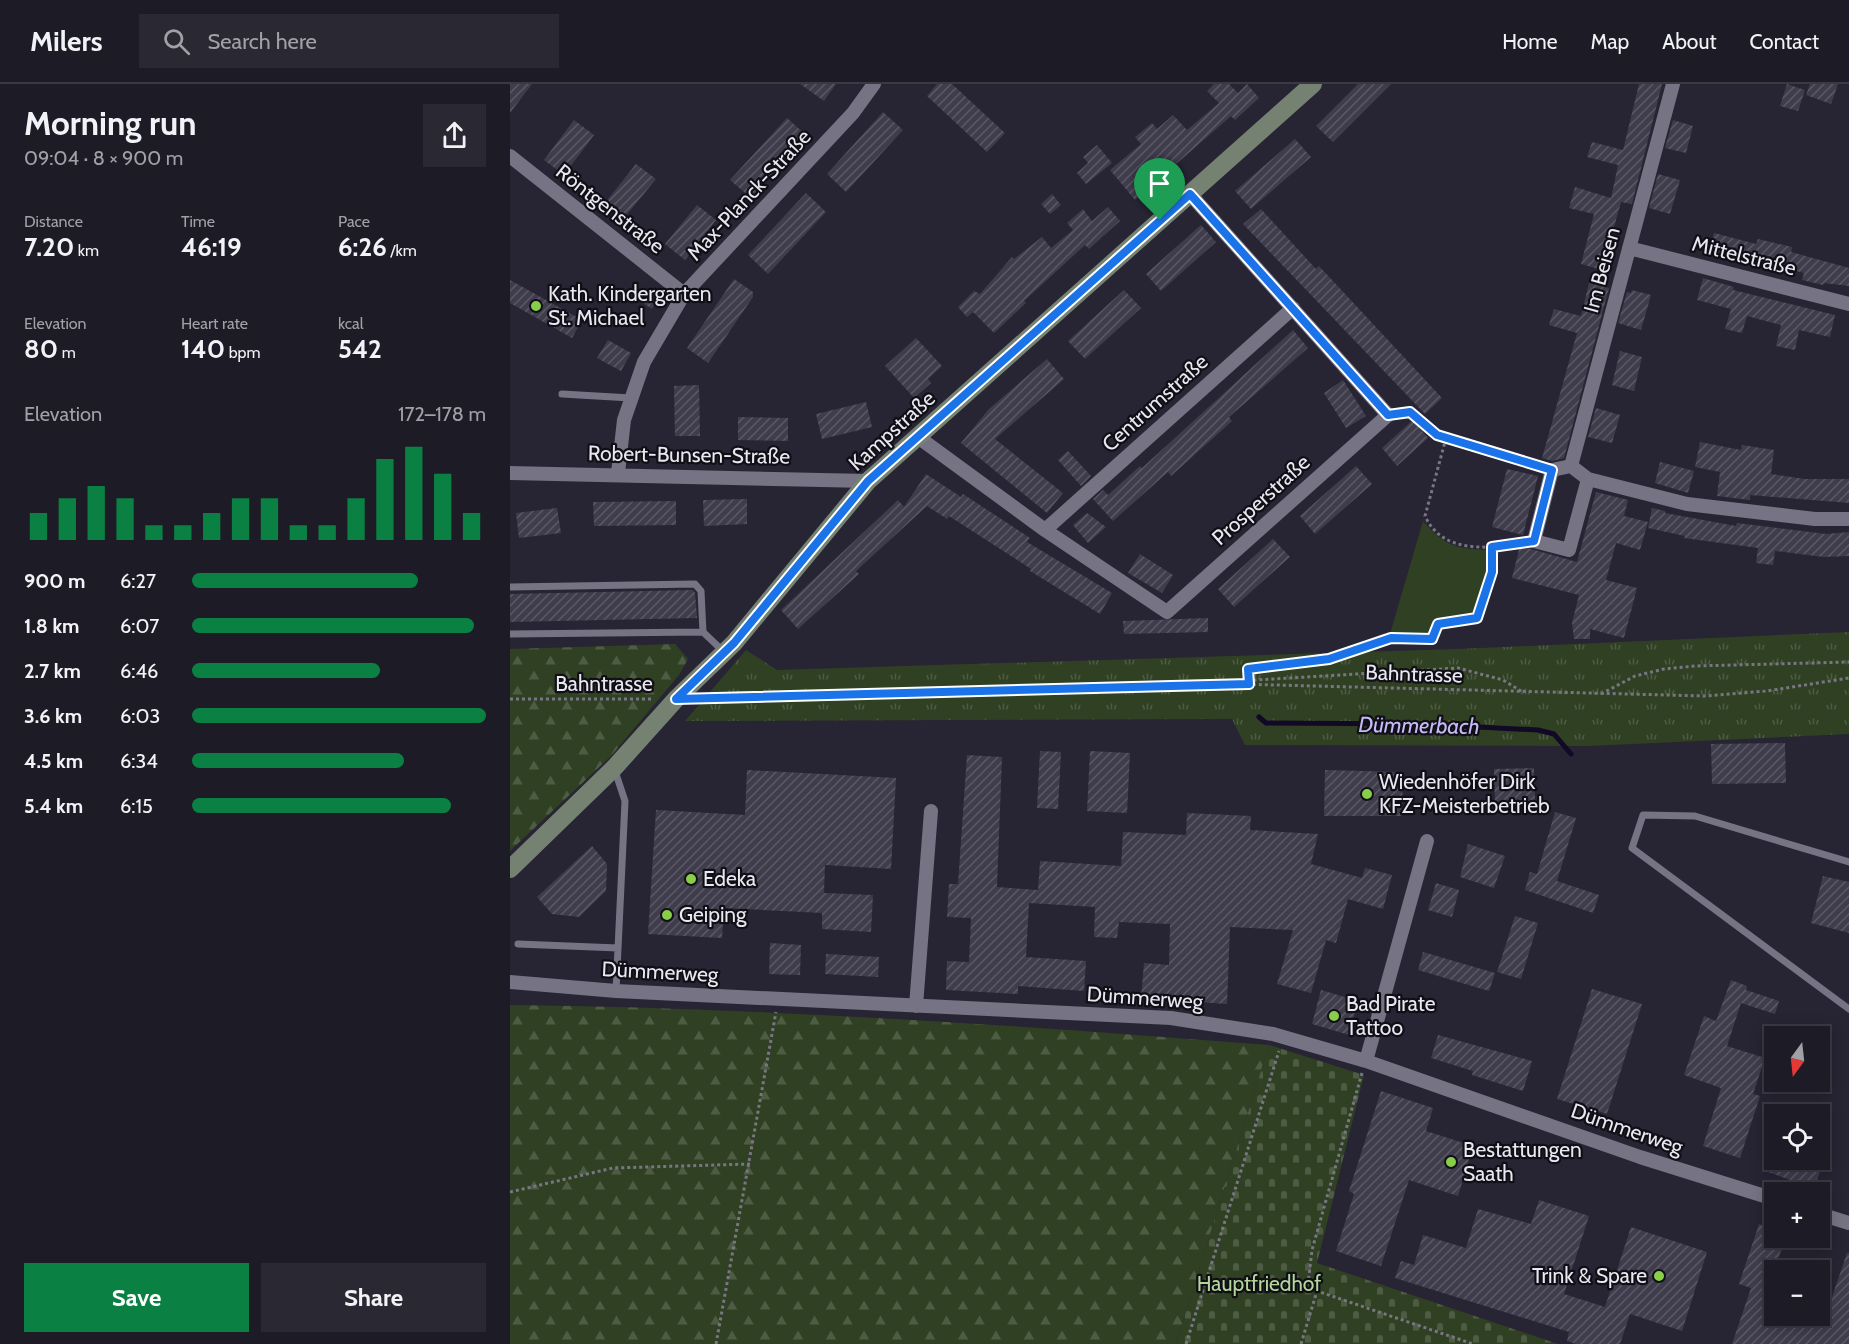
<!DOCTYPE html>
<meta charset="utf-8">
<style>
:root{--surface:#1d1b26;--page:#2a2832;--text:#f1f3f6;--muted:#a0a1a7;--line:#3b3943;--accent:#0b8043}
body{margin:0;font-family:Cabin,sans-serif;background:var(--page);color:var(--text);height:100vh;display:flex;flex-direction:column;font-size:22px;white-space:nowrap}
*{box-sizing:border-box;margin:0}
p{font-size:20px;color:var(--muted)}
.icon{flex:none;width:33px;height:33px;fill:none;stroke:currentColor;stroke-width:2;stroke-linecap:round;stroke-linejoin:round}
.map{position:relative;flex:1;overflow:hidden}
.panel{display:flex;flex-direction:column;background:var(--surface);width:510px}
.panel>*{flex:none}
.needle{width:39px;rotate:195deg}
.buttons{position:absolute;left:1254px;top:942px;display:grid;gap:12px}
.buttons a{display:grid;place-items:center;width:66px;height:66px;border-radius:0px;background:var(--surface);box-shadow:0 3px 15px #0003,0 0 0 2px var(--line);font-size:30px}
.pin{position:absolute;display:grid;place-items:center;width:51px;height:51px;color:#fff;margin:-62px -26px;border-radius:50% 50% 50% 0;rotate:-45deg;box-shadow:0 0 6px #0007}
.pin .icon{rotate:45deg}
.round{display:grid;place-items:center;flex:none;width:63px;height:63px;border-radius:0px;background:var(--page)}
.headline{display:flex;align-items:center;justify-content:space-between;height:102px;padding:0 24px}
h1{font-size:33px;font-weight:800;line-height:45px}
.stats{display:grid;grid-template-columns:repeat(3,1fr);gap:9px;height:102px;padding:6px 24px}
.stats div{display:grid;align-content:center}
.stats b{font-size:26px;font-weight:800}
.stats small{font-size:16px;font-weight:400}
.stats p{font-size:16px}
.chart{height:168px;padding:12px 24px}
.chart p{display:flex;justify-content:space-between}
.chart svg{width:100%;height:108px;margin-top:6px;stroke:var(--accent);stroke-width:6}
.cta{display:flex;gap:12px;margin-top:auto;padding:12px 24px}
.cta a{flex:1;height:69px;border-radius:0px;background:var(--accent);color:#fff;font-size:24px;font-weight:800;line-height:69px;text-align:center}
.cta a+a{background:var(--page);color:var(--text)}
ul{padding:0 24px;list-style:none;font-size:20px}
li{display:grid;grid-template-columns:96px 72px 1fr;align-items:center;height:45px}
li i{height:15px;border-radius:8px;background:var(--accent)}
header{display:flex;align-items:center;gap:36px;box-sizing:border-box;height:84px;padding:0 30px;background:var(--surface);border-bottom:2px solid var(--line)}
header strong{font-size:28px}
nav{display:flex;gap:33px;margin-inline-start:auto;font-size:21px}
.search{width:420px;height:54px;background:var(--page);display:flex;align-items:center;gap:15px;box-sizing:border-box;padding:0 21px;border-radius:0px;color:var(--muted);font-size:22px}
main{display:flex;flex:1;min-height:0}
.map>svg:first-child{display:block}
</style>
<header>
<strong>Milers</strong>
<div class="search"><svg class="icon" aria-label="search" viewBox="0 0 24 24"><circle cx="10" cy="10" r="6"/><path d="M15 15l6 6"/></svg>Search here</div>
<nav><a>Home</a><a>Map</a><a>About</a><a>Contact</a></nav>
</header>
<main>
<section class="panel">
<div class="headline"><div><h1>Morning run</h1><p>09:04 · 8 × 900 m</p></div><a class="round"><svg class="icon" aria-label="share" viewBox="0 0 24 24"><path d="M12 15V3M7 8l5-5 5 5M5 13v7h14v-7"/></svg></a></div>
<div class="stats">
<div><p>Distance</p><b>7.20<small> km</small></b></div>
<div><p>Time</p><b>46:19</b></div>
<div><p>Pace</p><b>6:26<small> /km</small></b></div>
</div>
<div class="stats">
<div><p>Elevation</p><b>80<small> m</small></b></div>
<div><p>Heart rate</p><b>140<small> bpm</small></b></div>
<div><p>kcal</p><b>542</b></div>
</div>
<div class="chart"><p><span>Elevation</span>172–178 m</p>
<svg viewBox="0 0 160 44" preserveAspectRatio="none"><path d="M5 44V33M15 44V27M25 44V22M35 44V27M45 44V38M55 44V38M65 44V33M75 44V27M85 44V27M95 44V38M105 44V38M115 44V27M125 44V11M135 44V6M145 44V17M155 44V33"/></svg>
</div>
<ul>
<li><b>900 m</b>6:27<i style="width:77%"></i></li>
<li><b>1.8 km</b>6:07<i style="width:96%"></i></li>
<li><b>2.7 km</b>6:46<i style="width:64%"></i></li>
<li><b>3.6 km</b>6:03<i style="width:100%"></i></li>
<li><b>4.5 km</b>6:34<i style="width:72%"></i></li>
<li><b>5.4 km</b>6:15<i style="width:88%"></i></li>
</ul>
<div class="cta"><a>Save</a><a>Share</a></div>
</section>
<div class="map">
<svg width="1339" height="1260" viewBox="0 0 1339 1260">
<defs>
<pattern id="grass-tufts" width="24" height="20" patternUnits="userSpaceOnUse" patternTransform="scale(1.5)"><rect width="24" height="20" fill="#304023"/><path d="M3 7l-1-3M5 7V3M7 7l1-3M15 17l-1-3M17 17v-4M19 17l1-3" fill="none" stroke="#4e5c43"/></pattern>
<pattern id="forest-firs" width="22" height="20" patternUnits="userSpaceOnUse" patternTransform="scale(1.5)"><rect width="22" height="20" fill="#304023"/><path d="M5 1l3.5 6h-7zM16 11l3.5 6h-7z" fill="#4e5c43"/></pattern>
<pattern id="cemetery-stones" width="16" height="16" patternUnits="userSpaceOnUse" patternTransform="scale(1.5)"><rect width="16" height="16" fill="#304023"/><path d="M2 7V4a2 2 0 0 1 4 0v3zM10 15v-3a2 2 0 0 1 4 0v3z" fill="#4e5c43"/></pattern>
<pattern id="building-hatch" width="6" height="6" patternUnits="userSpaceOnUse" patternTransform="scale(1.5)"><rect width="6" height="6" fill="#3f3c4c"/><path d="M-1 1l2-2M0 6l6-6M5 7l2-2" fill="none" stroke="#5b5866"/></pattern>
</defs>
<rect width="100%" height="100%" fill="#272433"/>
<path fill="url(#grass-tufts)" d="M1339 548V650L1078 662 735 661 722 635 175 637 236 566 267 586 948 565Z"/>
<path fill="url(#forest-firs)" d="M165 560 178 575 169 591 101 672 0 767V565Z
M0 921C254 924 506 941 759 961L666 1260H0Z"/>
<path fill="url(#cemetery-stones)" d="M759 961 854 991 807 1179 1048 1260H666Z"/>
<path fill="#304023" d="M913 437C935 462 946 465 979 466V487L963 532 925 538 921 551 880 550Z"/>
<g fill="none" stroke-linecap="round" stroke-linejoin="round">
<path stroke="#120927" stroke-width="5" d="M749 633 756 639 911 640 1028 646 1044 650 1061 670"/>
</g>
<path fill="url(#building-hatch)" d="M0 0H22L0 29Z
M290 0H326L314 17Z
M427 0H442L495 49 477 68 417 12Z
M704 0H719L728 9 737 0 749 14 725 36 721 32 625 116 600 86 631 60 625 53 642 39 647 45 663 31 677 46 709 19 697 7Z
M848 0H881L823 58 806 42Z
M1129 0H1152L1122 120 1111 118 1092 186 1071 180 1084 130 1059 124 1065 103 1101 114 1108 81 1077 73 1082 58 1113 66Z
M1277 0 1295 6 1288 27 1270 22Z
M1300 0H1328L1321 20 1296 11Z
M373 28 393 46 336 108 317 90Z
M277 34 297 52 241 114 220 96Z
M64 36 84 51 54 91 34 76Z
M1163 36 1183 42 1176 69 1155 64Z
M785 55 801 73 741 125 725 107Z
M587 61 602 79 576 100 567 89 578 79 573 73Z
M126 80 146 95 114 134 95 119Z
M1148 90 1170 96 1160 130 1139 124Z
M296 109 316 128 258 190 238 171Z
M542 110 551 121 540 130 531 120Z
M187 121 206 136 175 176 155 160Z
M598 123 610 137 579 165 575 161 514 217 516 219 484 249 463 228 457 233 448 223 464 207 470 210 502 173 504 175 532 153 541 164 563 146 557 139 573 125 582 137Z
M751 125 806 185 809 182 932 314 915 330 733 140Z
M691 141 706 158 651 207 636 190Z
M1204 149 1246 160 1248 155 1282 163 1281 168 1339 184V202L1314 199 1313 201 1292 196 1294 189 1229 173 1228 176 1199 169Z
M1193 194 1224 203 1223 206 1325 231 1320 253 1289 246 1285 266 1266 262 1271 241 1237 232 1232 249 1215 245 1221 225 1187 216Z
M224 195 243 208V213L198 279 177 264Z
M0 196 72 236 62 254 0 219Z
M1079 199 1099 204 1054 374 1042 377 1032 374 1067 249 1039 241 1044 225 1071 232Z
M137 205 150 213 142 225 129 217Z
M614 206 631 224 575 275 558 257Z
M1122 206 1141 211 1131 246 1108 239 1117 208 1121 209Z
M783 246 798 264 719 333 722 337 661 392 658 388 603 437 583 415 593 406 598 411 630 382 632 384Z
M406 254 432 282 418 295 421 299 404 314 375 282Z
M98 256 121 269 111 287 87 274Z
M1110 267 1132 273 1124 307 1102 301Z
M537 275 554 295 485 355 553 409 537 429 451 359 479 325Z
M833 296 856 332 836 344 814 309Z
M189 301 190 352H165L164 302Z
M356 318 362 343 312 355 306 330Z
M1086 324 1110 331 1102 359 1078 353Z
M228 333 278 334V357L228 356Z
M903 336 918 354 887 382 872 364Z
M1190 358 1231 366 1232 361 1264 366 1261 390 1295 395H1339V419L1240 411V416L1207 412 1210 388 1185 383Z
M558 367 581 392 571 402 548 376Z
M1150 378 1184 387 1178 409 1145 399Z
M846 382 862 400 805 450 790 432Z
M997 385 1028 392 1013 451 982 443Z
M416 390 451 413 453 410 520 454 517 458 602 509 590 530 520 487 521 485 439 432 437 435 417 422 346 487 349 490 288 545 271 526 388 416 394 423Z
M1086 408 1118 416 1114 432 1138 438 1130 466 1106 459 1096 496 1127 504 1114 554 1080 545V555H1064L1062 539 1069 511 1002 494 1010 462 1067 478Z
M237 415V440L194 442 193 416Z
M166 417V441L84 442 83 418Z
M47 424 51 449 9 454 6 429Z
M1142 424 1155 427V429L1226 442 1227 439 1316 450 1339 448V472L1314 473 1265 467 1263 481 1246 479 1248 464 1174 454 1175 452 1138 444Z
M577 429 596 443 578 459 563 441Z
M763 455 780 473 724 523 708 505Z
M630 470 663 491 652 509 618 489Z
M183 506 185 509 187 534 0 538V510Z
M698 534V548L614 550 613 537Z
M1275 659 1276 699 1202 700 1201 660Z
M530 667 551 668 548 725 527 724Z
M580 667 620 669 617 729 577 727Z
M457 671 492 673 487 803 528 806 530 777 611 782 613 748 676 751 677 729 741 732 740 746 808 750 801 780 852 794 855 784 882 791 873 825 838 815 826 859 816 856 801 909 767 900 783 846 720 843 717 920 631 914 634 879 659 881 660 840 609 838 607 854 584 853 585 823 519 819 516 873 576 877 574 907 508 902V910L436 906 437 877 459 878 461 834 437 833 439 800H448Z
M1024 684 1025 717 985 718 984 685Z
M237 686 386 694 381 785 315 781 314 809 363 811 361 848 312 845V829L214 824 212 854 138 850 146 726 235 731Z
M815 686 893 688 892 732H814Z
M1045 728 1066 734 1047 797 1089 811 1083 829 1015 806 1020 788 1027 790Z
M958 760 995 772 984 804 950 793Z
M82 762 97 780 96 807 69 833 42 830 27 813Z
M1313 792 1339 798V849L1301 839Z
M926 799 949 806 942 833 918 826Z
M1005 832 1028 839 1011 895 987 888Z
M260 859 291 861 290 891 259 890Z
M913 868 985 889 979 907 908 886Z
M316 870 369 873 368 893 315 890Z
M1221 896 1237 902 1236 906 1269 917 1265 930 1231 919 1217 962 1255 974 1243 1010 1250 1012 1230 1074 1193 1062 1211 1004 1174 991 1194 932 1206 937Z
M1082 905 1132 920 1097 1030 1047 1015Z
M811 906 848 917 839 951 802 940Z
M928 951 1022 977 1013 1007 962 991 963 987 921 974Z
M871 1007 923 1024 916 1047 963 1062 948 1112 899 1096 871 1182 826 1167 844 1110 839 1107Z
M1256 1076H1314L1304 1105 1253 1086Z
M1029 1116 1079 1132 1054 1210 1095 1223 1121 1143 1197 1168 1172 1247 1120 1230 1110 1260H1066L1057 1257 1059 1248 885 1194 891 1177 904 1181 913 1151 956 1164 968 1125 1021 1140Z
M1249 1140 1264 1145V1154H1276L1264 1186V1232H1279L1312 1242 1337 1169H1339V1260H1222L1241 1204 1229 1200Z"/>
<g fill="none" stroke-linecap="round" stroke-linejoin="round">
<path stroke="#797683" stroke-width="3" stroke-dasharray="3 3" stroke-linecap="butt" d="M892 329 900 328 927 351 1029 382
M936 354 915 432C928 460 955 464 982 463
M1010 458 982 463V488L967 534 928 540 922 555 881 554 819 575 738 585 739 600 746 596 948 584 993 596 1011 607
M1091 610 1125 592 1154 585 1185 582 1339 578
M191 614 726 600 1196 612 1257 607 1339 594
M0 615H142
M852 989 802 1166 798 1200 807 1207 963 1260
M0 1108 103 1084 240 1080
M206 1260 266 928
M676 1260 769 967
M791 1260 807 1207"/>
<path stroke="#767384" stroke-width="7" d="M52 310 121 314
M0 503 185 500 191 507 193 548
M0 550 193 548 214 568
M105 687 115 717 106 907
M1339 778 1185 732 1133 731 1122 764 1339 925
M8 860 108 864"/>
<path stroke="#767384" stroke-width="14" d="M1163 0 1061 382 1078 395 1177 420 1305 435H1339
M0 72 174 210
M1119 164 1339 220
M408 353 535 446 657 528 878 331 680 110
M1061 382 1042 386 1024 457 1059 466 1078 395
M0 389 358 397
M108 389 114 336 134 278 174 210 343 29 364 0
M535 446 783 224
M0 898 106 907 661 934 763 950 856 977 1130 1073 1264 1115
M406 922 421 727
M856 977 917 757
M1310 1130 1339 1139"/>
<path stroke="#758272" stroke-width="18" d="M0 785 104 684 166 615 224 559 358 397 803 0"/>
</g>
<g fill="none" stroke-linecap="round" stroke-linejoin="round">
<defs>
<path id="route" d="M680 110 878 331 900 328 927 351 1042 386 1024 457 982 463V488L967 534 928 540 922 555 881 554 819 575 738 585 739 600 166 615 224 559 358 397Z"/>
</defs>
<use href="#route" stroke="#fff" stroke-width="12"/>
<use href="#route" stroke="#1a73e8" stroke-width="8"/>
</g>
<g fill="#89ce48" stroke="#100f15" stroke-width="2">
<circle cx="26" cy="222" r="6"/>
<circle cx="857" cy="710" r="6"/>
<circle cx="181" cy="795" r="6"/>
<circle cx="157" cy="831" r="6"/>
<circle cx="824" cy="932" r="6"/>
<circle cx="941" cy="1078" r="6"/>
<circle cx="1149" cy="1192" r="6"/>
</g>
<g text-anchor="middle" stroke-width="4.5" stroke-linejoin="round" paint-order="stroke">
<g font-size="21" fill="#e9e7f1" stroke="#100f15">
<text transform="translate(239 111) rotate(-47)" y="7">Max-Planck-Straße</text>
<text transform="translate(100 125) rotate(38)" y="7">Röntgenstraße</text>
<text transform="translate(1234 172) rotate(14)" y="7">Mittelstraße</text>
<text transform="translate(1092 186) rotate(-75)" y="7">Im Beisen</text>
<text transform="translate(645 319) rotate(-42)" y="7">Centrumstraße</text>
<text transform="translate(382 347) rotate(-42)" y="7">Kampstraße</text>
<text transform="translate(179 371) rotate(1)" y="7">Robert-Bunsen-Straße</text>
<text transform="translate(751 416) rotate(-42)" y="7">Prosperstraße</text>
<text transform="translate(904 590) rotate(2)" y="7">Bahntrasse</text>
<text x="94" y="607">Bahntrasse</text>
<text transform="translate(150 888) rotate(3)" y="7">Dümmerweg</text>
<text transform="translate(635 914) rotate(4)" y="7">Dümmerweg</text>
<text transform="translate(1117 1045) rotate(19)" y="7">Dümmerweg</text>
</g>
<g font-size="21" fill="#e9e7f1" stroke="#100f15" text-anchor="start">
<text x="38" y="217">Kath. Kindergarten<tspan x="38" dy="24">St. Michael</tspan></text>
<text x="869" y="705">Wiedenhöfer Dirk<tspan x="869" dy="24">KFZ-Meisterbetrieb</tspan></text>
<text x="193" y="802">Edeka</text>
<text x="169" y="838">Geiping</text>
<text x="836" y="927">Bad Pirate<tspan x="836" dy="24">Tattoo</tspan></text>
<text x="953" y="1073">Bestattungen<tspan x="953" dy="24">Saath</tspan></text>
<text x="1137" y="1199" text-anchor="end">Trink &amp; Spare</text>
</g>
<g font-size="21" fill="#b3d69a" stroke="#100f15">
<text x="749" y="1207">Hauptfriedhof</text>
</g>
<g font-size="22" font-style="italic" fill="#c6baf9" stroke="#100f15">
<text transform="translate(909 641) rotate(1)" y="8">Dümmerbach</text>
</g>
</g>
</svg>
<div class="buttons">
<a><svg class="needle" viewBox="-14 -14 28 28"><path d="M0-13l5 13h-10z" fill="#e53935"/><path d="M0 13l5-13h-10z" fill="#a0a1a7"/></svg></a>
<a><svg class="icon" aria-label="locate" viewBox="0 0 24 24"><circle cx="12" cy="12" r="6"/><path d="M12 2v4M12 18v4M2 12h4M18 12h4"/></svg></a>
<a>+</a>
<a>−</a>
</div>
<div class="pin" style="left:650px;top:136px;background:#1e9e55"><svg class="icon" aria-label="arrive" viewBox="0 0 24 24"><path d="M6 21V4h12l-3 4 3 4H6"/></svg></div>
</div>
</main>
